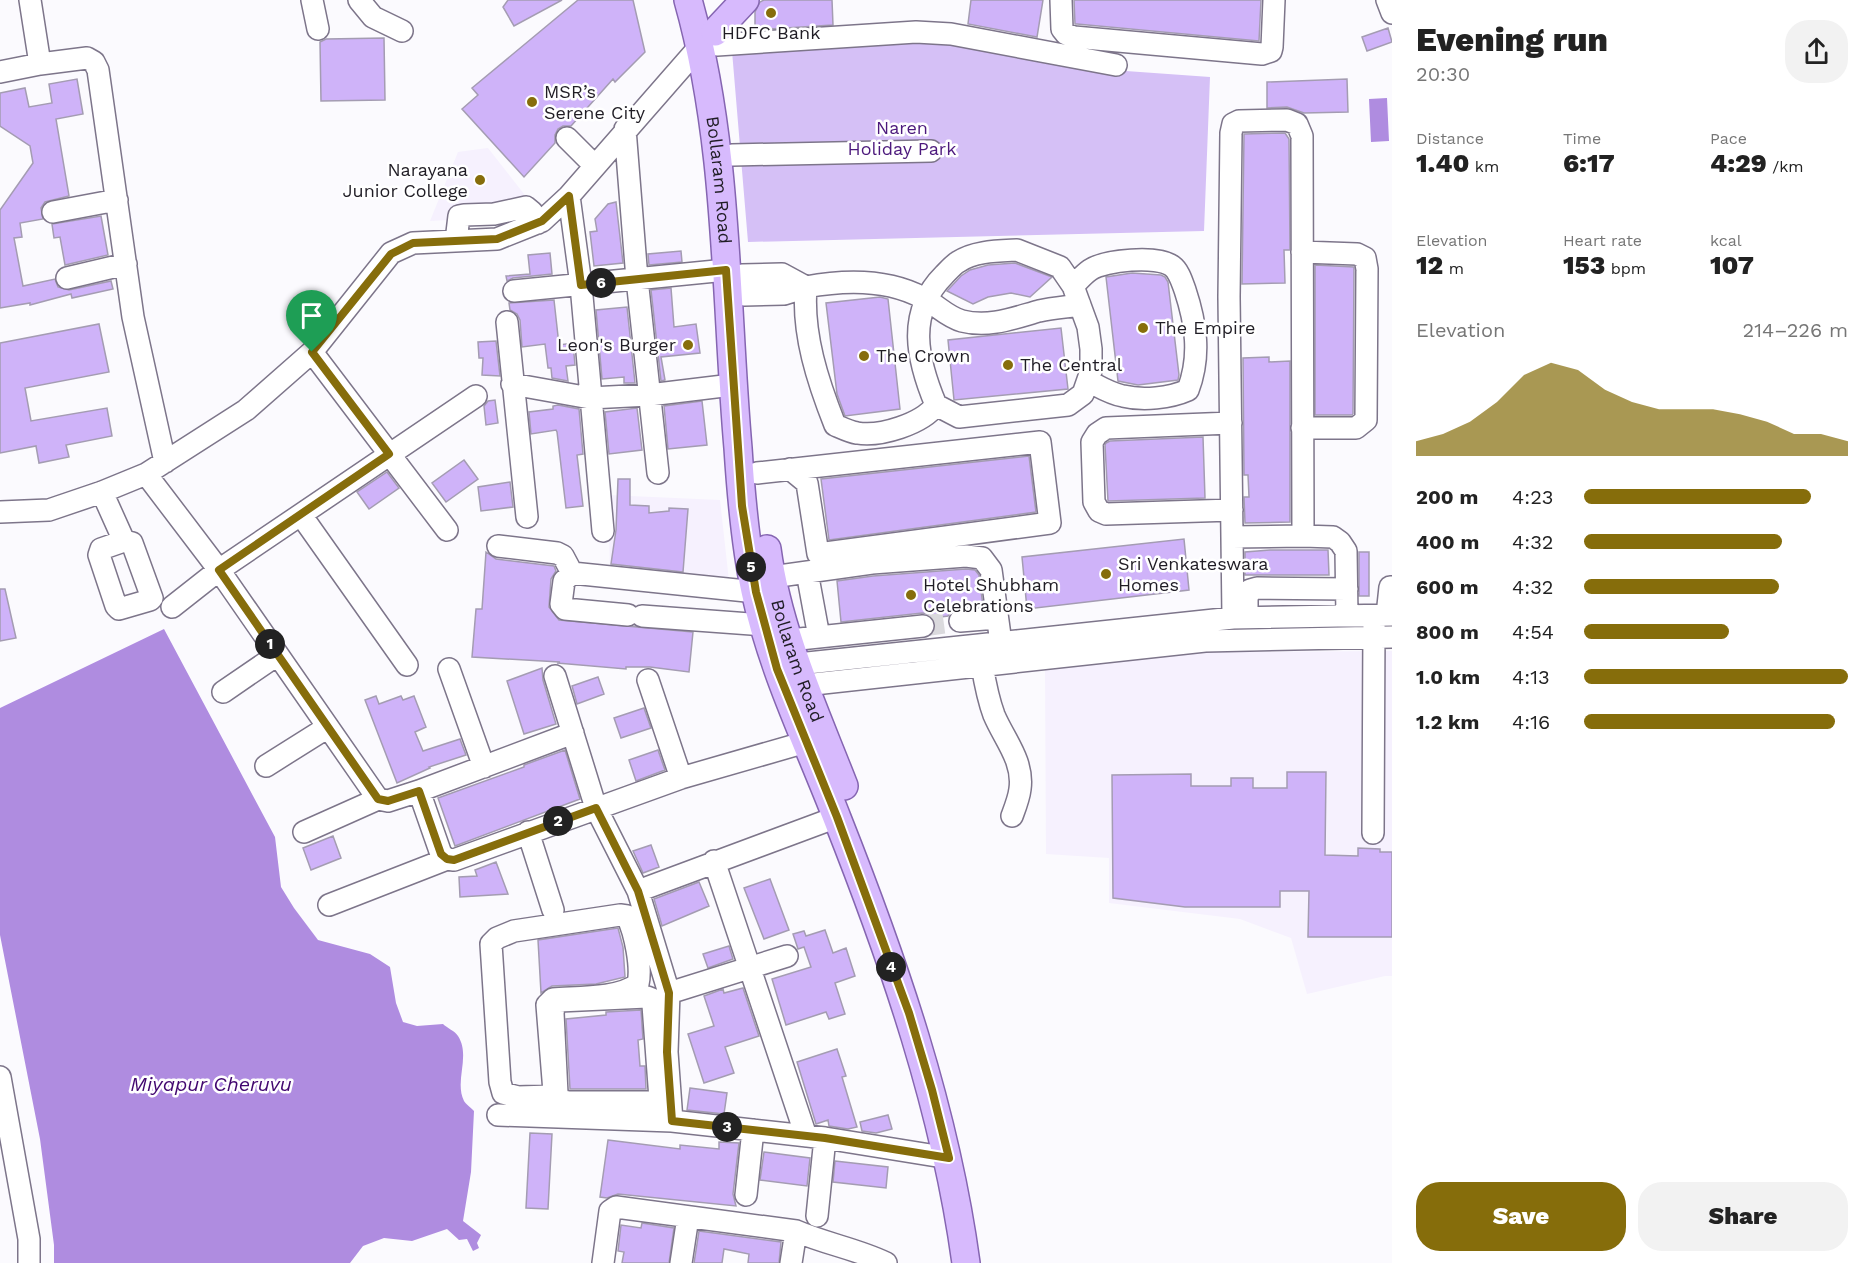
<!DOCTYPE html>
<meta charset="utf-8">
<style>
:root{--surface:#fff;--page:#f2f2f2;--text:#222;--muted:#767676;--accent:#866d0b}
body{margin:0;font-family:"Work Sans",sans-serif;background:var(--page);color:var(--text);height:100vh;display:flex;flex-direction:column;font-size:22px;white-space:nowrap}
*{box-sizing:border-box;margin:0}
p{font-size:20px;color:var(--muted)}
.icon{flex:none;width:33px;height:33px;fill:none;stroke:currentColor;stroke-width:2;stroke-linecap:round;stroke-linejoin:round}
.map{position:relative;flex:1;overflow:hidden}
.drawer{display:flex;flex-direction:column;background:var(--surface);width:480px}
.drawer>*{flex:none}
.pin{position:absolute;display:grid;place-items:center;width:51px;height:51px;color:#fff;margin:-62px -26px;border-radius:50% 50% 50% 0;rotate:-45deg;box-shadow:0 0 6px #0007}
.pin .icon{rotate:45deg}
.km{position:absolute;width:30px;height:30px;margin:-15px;border-radius:50%;background:#222;color:#fff;font-size:16px;line-height:30px;text-align:center}
.round{display:grid;place-items:center;flex:none;width:63px;height:63px;border-radius:24px;background:var(--page)}
.headline{display:flex;align-items:center;justify-content:space-between;height:102px;padding:0 24px}
h1{font-size:33px;font-weight:800;line-height:45px}
.stats{display:grid;grid-template-columns:repeat(3,1fr);gap:9px;height:102px;padding:6px 24px}
.stats div{display:grid;align-content:center}
.stats b{font-size:26px;font-weight:800}
.stats small{font-size:16px;font-weight:400}
.stats p{font-size:16px}
.chart{height:168px;padding:12px 24px}
.chart p{display:flex;justify-content:space-between}
.chart svg{width:100%;height:108px;margin-top:6px;fill:var(--accent);opacity:.7}
.cta{display:flex;gap:12px;margin-top:auto;padding:12px 24px}
.cta a{flex:1;height:69px;border-radius:24px;background:var(--accent);color:#fff;font-size:24px;font-weight:800;line-height:69px;text-align:center}
.cta a+a{background:var(--page);color:var(--text)}
ul{padding:0 24px;list-style:none;font-size:20px}
li{display:grid;grid-template-columns:96px 72px 1fr;align-items:center;height:45px}
li i{height:15px;border-radius:8px;background:var(--accent)}
main{display:flex;flex:1;min-height:0}
.map>svg:first-child{display:block}
</style>
<main>
<div class="map">
<svg width="1392" height="1263" viewBox="0 0 1392 1263">
<rect width="100%" height="100%" fill="#fbfafe"/>
<path fill="#f6f1fe" d="M488 148 535 208 516 216 430 221 458 152Z
M608 495 720 500 729 581 610 571Z
M1392 651V976H1385L1307 994 1291 938 1240 919 1109 903V858L1046 854 1045 670 1203 652Z"/>
<path fill="#d5c0f6" d="M907 39 1126 71 1210 77 1204 231 748 242 732 51Z"/>
<path fill="#af8ce0" d="M1387 98 1389 141 1371 142 1369 99Z
M164 629 275 837 281 887 294 908 318 940 370 954 390 967 396 1003 403 1022 417 1026 443 1024C447 1028 455 1031 458 1036 471 1056 454 1081 464 1101 466 1104 471 1108 474 1111L471 1172 463 1221 481 1235 477 1243 479 1248 473 1251 467 1239 459 1240 447 1229 412 1241 384 1238 363 1246 350 1263H54V1245L40 1139 0 935V708Z"/>
<path fill="#cfb3f9" stroke="#a49cb2" stroke-width="1.5" d="M508 0H562L514 26 503 7Z
M578 0H633L645 52 615 82 613 79 571 126H563L558 129 555 135V143L524 177 462 109 478 95 472 88Z
M764 0H832L833 25 755 30V12L760 2Z
M971 0H1043L1037 37 968 24Z
M1074 0H1261L1259 41 1077 24H1075Z
M1388 28 1392 42 1367 51 1362 37Z
M384 38 385 100 321 101 320 42 326 39Z
M77 79 83 114 56 119 69 196 45 202 41 208 43 219 20 223 22 237 14 238 23 286 55 279 58 287 69 290 111 281 113 289 72 298 71 294 30 305V303L0 308V210L33 163 30 146 0 126V93L25 88 29 107 52 103 49 84Z
M1347 79 1348 112 1304 113 1287 107 1267 108V82Z
M1285 133 1289 139 1290 250H1284L1285 283 1242 284 1244 134Z
M616 202 623 263 594 266 590 232 597 231 595 219 608 204Z
M101 216 108 255 65 265 60 237 54 238 52 224Z
M681 251 682 262 649 265 648 254Z
M550 253 552 274 513 278 507 281 506 276 530 274 528 255Z
M1015 263 1052 277 1030 297 1011 293 988 297 973 304 947 291 961 276 970 270 988 265Z
M1315 265 1354 267 1353 414 1352 415H1315Z
M1132 273 1161 275 1165 277 1168 282 1179 375 1178 380 1138 385 1118 381 1106 277Z
M671 288 674 327 696 324 700 353 661 357 665 380 661 381 651 290Z
M880 297 888 299 900 409 845 416 837 394 826 303Z
M554 300 559 345 573 343 575 365 566 366 568 381 552 378 551 368H548L545 344 522 347 520 320 517 314 510 310 509 303Z
M627 307 635 383H624V377L602 379 596 310Z
M99 324 109 372 25 388 31 421 107 408 112 436 66 445 69 457 39 463 36 446 0 453V343Z
M1061 328 1068 389 954 400 948 340Z
M496 341 500 376 482 375 483 358H479L478 342Z
M1269 357V362L1290 361V522L1245 523 1244 497H1249L1248 475H1244L1243 358Z
M495 400 498 423 486 425 484 406 488 401Z
M702 401 707 445 668 449 664 406Z
M558 405 579 409 583 454 577 455 583 506 566 508 557 432 556 430 531 434 529 412 553 409V406Z
M637 408 642 450 609 454 605 412Z
M1203 437 1205 498 1108 501 1105 445 1106 443 1110 441Z
M1029 456 1036 512 829 540 821 479Z
M464 460 478 479 446 502 432 483Z
M387 472 399 488 369 509 357 492Z
M618 479H630V505L649 506V513L669 511V508L688 509 683 572 611 564 616 530Z
M510 482 513 507 481 511 478 487Z
M1184 539 1189 590 1027 609 1022 557Z
M1270 550H1328L1329 575H1245V552Z
M486 552 496 559 554 566 556 571 551 579 549 607 559 620 693 632 689 672 650 667H626V669L557 663 560 662 472 657 476 609H482Z
M1359 552H1369V596H1359Z
M966 569 975 570 979 575 983 606 958 608 952 611 948 616 933 618 928 614 922 613 841 622 837 581 873 576Z
M0 589H5L16 638 0 641Z
M542 668 543 680 556 724 524 734 507 681Z
M598 677 604 694 577 704 572 686Z
M376 696 379 704 401 696 403 700 414 696 426 727 415 732 423 751 460 739 466 755 429 767 430 768 397 783 365 700Z
M644 708 651 728 621 738 614 718Z
M565 750 580 799 455 846 438 798 524 767V765Z
M658 750 665 770 636 781 629 760Z
M1287 772H1326L1325 855 1358 856V848L1380 849V852H1392V937H1308L1309 891H1280V907H1185L1113 898 1112 775 1191 774V786H1231V778H1253V788H1287Z
M333 836 341 858 311 870 303 848Z
M651 845 659 867 643 873 633 851Z
M496 862 508 894 460 897 459 877 477 876 475 870Z
M770 879 789 930 764 939 744 888Z
M699 882 709 906 662 926 654 899Z
M618 928 623 947 625 977 596 984 552 986 541 993 538 940Z
M825 930 833 953 846 948 855 976 835 983 845 1014 829 1019 826 1012 786 1025 772 979 811 967 804 947 798 949 793 934 804 931 806 936Z
M729 946 733 959 708 968 703 954Z
M743 988 759 1036 725 1047 734 1073 704 1083 688 1034 714 1026 704 996 723 989 724 993Z
M641 1010 643 1039 638 1040 640 1066H645L646 1089H570L566 1019 606 1015V1012Z
M837 1049 846 1076 842 1077 857 1127 848 1129 829 1126 828 1120 816 1124 797 1062Z
M690 1088 727 1093 724 1114 687 1110Z
M888 1115 892 1129 876 1133 862 1131 860 1122Z
M530 1133 552 1134 548 1209 526 1208Z
M608 1140 680 1149V1145L719 1149V1142L739 1143 733 1194 736 1206 618 1194 607 1198 600 1197Z
M764 1152 810 1158 807 1186 760 1180Z
M835 1161 888 1167 886 1188 833 1182Z
M642 1223 674 1228 669 1263H622L624 1252 618 1251 621 1225 641 1228Z
M699 1231 781 1242 779 1263H748L749 1254 724 1249 722 1263H694Z"/>
<g fill="none" stroke-linecap="round" stroke-linejoin="round">
<path stroke="#dad9dd" stroke-width="21" stroke-dasharray="21 10" stroke-linecap="butt" d="M923 626 960 621"/>
<defs>
<path id="minor" d="M30 0 40 64
M312 0 318 29
M359 0 373 17 402 31
M1061 0 1062 29 1066 34 1074 37 1262 54 1271 51 1272 47 1274 0
M1387 0 1392 13
M717 45 916 32 951 34 1116 65
M0 72 40 64 87 58 94 62 98 70 133 317 165 462
M625 129 637 279 658 473
M567 138 594 165
M732 155 931 151
M569 196 581 285 603 531
M53 212 117 200
M456 241 459 216 464 215 494 214 526 207 532 212 538 223
M1017 250 1060 267 1073 286 1088 327 1091 349V371L1083 394 1068 405 959 417 936 405C917 360 906 313 944 275 948 271 953 265 958 262 974 251 998 251 1017 250Z
M1302 252 1357 254 1365 258 1367 269 1366 420 1356 428H1302
M742 275 782 274 806 287 784 294 744 295
M67 278 126 264
M1073 286C1079 280 1084 274 1090 270 1105 260 1157 255 1172 266 1179 271 1182 282 1185 290 1196 323 1201 356 1188 390 1170 398 1143 401 1123 396 1111 394 1098 386 1088 381
M514 291 726 270
M507 322 527 517
M312 352 447 530
M512 384 590 398 649 395 732 385
M936 405C922 424 880 437 857 433 850 432 842 428 835 425 818 382 802 334 806 287 844 280 888 279 923 298 937 305 947 317 962 321 989 328 1014 318 1039 311 1052 308 1066 307 1080 305
M1231 423 1106 428 1097 434 1092 442 1094 502 1099 511 1106 514 1232 510
M757 473 1040 442 1050 523 818 554 807 483 790 469
M146 474 219 570 378 799 388 801 419 791 573 733
M102 492 124 541 132 543 152 598 150 600 119 609 116 606 99 555 101 549 124 541
M0 512 49 510 102 492 146 474 246 410 312 352 391 253 413 243 497 239 542 221 569 196 701 45
M301 515 407 665
M1232 537 1303 536
M498 546 557 553 563 556 572 573
M807 572 819 637
M772 577 872 563 966 556 982 558 991 570 1001 643
M172 607 219 570 476 396
M628 615 565 609 561 604 564 581 572 573 756 592
M1387 615 1390 587H1392
M642 616 765 625
M1247 617V598L1250 590 1257 588 1347 589
M1233 618 1229 297 1231 133 1233 124 1239 121 1287 120 1297 124 1302 136 1303 536 1333 537 1340 542 1346 551 1347 616
M960 621 997 618
M790 640 923 626
M798 664 1233 618 1392 615
M982 665C985 683 988 699 994 715 1004 739 1024 761 1020 789 1019 798 1015 808 1012 816
M449 669 484 767
M555 676 596 808 638 891 669 993 667 1052 672 1121
M648 680 681 778
M805 685 1205 641 1392 637
M223 692 277 655
M266 766 328 727
M419 791 441 854 447 859
M304 832 378 799
M528 832 553 910
M1373 833 1374 625
M714 861 806 1136
M638 891 837 817
M329 905 447 859 454 860 681 778 806 742
M620 915 627 916C635 933 642 967 638 984 618 999 577 997 553 999L547 1005 554 1092 551 1096 518 1097 503 1093 500 1082 491 944 497 938 514 931Z
M669 993 787 956
M647 997 652 999 653 1005 660 1099 654 1102H568L560 1100 557 1093 553 1013 554 1007 559 1001Z
M0 1077 29 1239V1263
M498 1115 672 1121 825 1138 949 1158
M746 1195 753 1130
M817 1216 825 1138
M603 1263 610 1211 616 1207 796 1231C826 1244 857 1249 886 1263
M681 1263 688 1217
M791 1263 796 1231"/>
<g id="major">
<path id="s1" d="M688 0C729 145 725 299 738 448 741 495 745 544 755 591 772 670 808 743 837 818 894 962 945 1109 966 1263"/>
<path d="M715 32 745 0"/>
<path id="s2" d="M767 549C778 631 814 709 844 786"/>
</g>
</defs>
<use href="#minor" stroke="#7d758a" stroke-width="24"/>
<use href="#major" stroke="#8565b1" stroke-width="30"/>
<use href="#minor" stroke="#fff" stroke-width="21"/>
<use href="#major" stroke="#d7bafd" stroke-width="27"/>
</g>
<g fill="none" stroke-linecap="round" stroke-linejoin="round">
<defs>
<path id="route" d="M569 196 581 285 726 270 742 506 756 592 777 669 837 817 909 1013 932 1090 949 1158 825 1138 672 1121 667 1052 669 993 638 891 596 808 454 860 447 859 441 854 419 791 388 801 378 799 219 570 389 454 312 352 391 254 413 243 497 239 542 221Z"/>
</defs>
<use href="#route" stroke="#fff" stroke-width="12"/>
<use href="#route" stroke="#866d0b" stroke-width="8"/>
</g>
<g fill="#866d0b" stroke="#fff" stroke-width="2">
<circle cx="771" cy="13" r="6"/>
<circle cx="532" cy="102" r="6"/>
<circle cx="480" cy="180" r="6"/>
<circle cx="1143" cy="328" r="6"/>
<circle cx="688" cy="345" r="6"/>
<circle cx="864" cy="356" r="6"/>
<circle cx="1008" cy="365" r="6"/>
<circle cx="1106" cy="574" r="6"/>
<circle cx="911" cy="595" r="6"/>
</g>
<g text-anchor="middle" stroke-width="5" stroke-linejoin="round" paint-order="stroke">
<g font-size="18" fill="#201d25" stroke="#fff" text-anchor="start">
<text x="771" y="39" text-anchor="middle">HDFC Bank</text>
<text x="544" y="98">MSR’s<tspan x="544" dy="21">Serene City</tspan></text>
<text x="468" y="176" text-anchor="end">Narayana<tspan x="468" dy="21">Junior College</tspan></text>
<text x="1155" y="334">The Empire</text>
<text x="676" y="351" text-anchor="end">Leon's Burger</text>
<text x="876" y="362">The Crown</text>
<text x="1020" y="371">The Central</text>
<text x="1118" y="570">Sri Venkateswara<tspan x="1118" dy="21">Homes</tspan></text>
<text x="923" y="591">Hotel Shubham<tspan x="923" dy="21">Celebrations</tspan></text>
</g>
<g font-size="18" fill="#4c197c" stroke="#fff">
<text x="902" y="134">Naren<tspan x="902" dy="21">Holiday Park</tspan></text>
</g>
<g font-size="18" fill="#201d25" stroke="#fff">
<text dy="6" stroke="none"><textPath href="#s1" startOffset="183">Bollaram Road</textPath></text>
<text dy="6" stroke="none"><textPath href="#s2" startOffset="116">Bollaram Road</textPath></text>
</g>
<g font-size="20" font-style="italic" fill="#41076f" stroke="#fff">
<text x="211" y="1091">Miyapur Cheruvu</text>
</g>
</g>
</svg>
<div class="pin" style="left:312px;top:352px;background:#1e9e55"><svg class="icon" aria-label="arrive" viewBox="0 0 24 24"><path d="M6 21V4h12l-3 4 3 4H6"/></svg></div>
<b class="km" style="left:270px;top:644px">1</b>
<b class="km" style="left:558px;top:821px">2</b>
<b class="km" style="left:727px;top:1127px">3</b>
<b class="km" style="left:891px;top:967px">4</b>
<b class="km" style="left:751px;top:567px">5</b>
<b class="km" style="left:601px;top:283px">6</b>
</div>
<section class="drawer">
<div class="headline"><div><h1>Evening run</h1><p>20:30</p></div><a class="round"><svg class="icon" aria-label="share" viewBox="0 0 24 24"><path d="M12 15V3M7 8l5-5 5 5M5 13v7h14v-7"/></svg></a></div>
<div class="stats">
<div><p>Distance</p><b>1.40<small> km</small></b></div>
<div><p>Time</p><b>6:17</b></div>
<div><p>Pace</p><b>4:29<small> /km</small></b></div>
</div>
<div class="stats">
<div><p>Elevation</p><b>12<small> m</small></b></div>
<div><p>Heart rate</p><b>153<small> bpm</small></b></div>
<div><p>kcal</p><b>107</b></div>
</div>
<div class="chart"><p><span>Elevation</span>214–226 m</p>
<svg viewBox="0 0 160 44" preserveAspectRatio="none"><path d="M0 44V38L10 35L20 30L30 22L40 11L50 6L60 9L70 17L80 22L90 25L100 25L110 25L120 27L130 30L140 35L150 35L160 38V44z"/></svg>
</div>
<ul>
<li><b>200 m</b>4:23<i style="width:86%"></i></li>
<li><b>400 m</b>4:32<i style="width:75%"></i></li>
<li><b>600 m</b>4:32<i style="width:74%"></i></li>
<li><b>800 m</b>4:54<i style="width:55%"></i></li>
<li><b>1.0 km</b>4:13<i style="width:100%"></i></li>
<li><b>1.2 km</b>4:16<i style="width:95%"></i></li>
</ul>
<div class="cta"><a>Save</a><a>Share</a></div>
</section>
</main>
